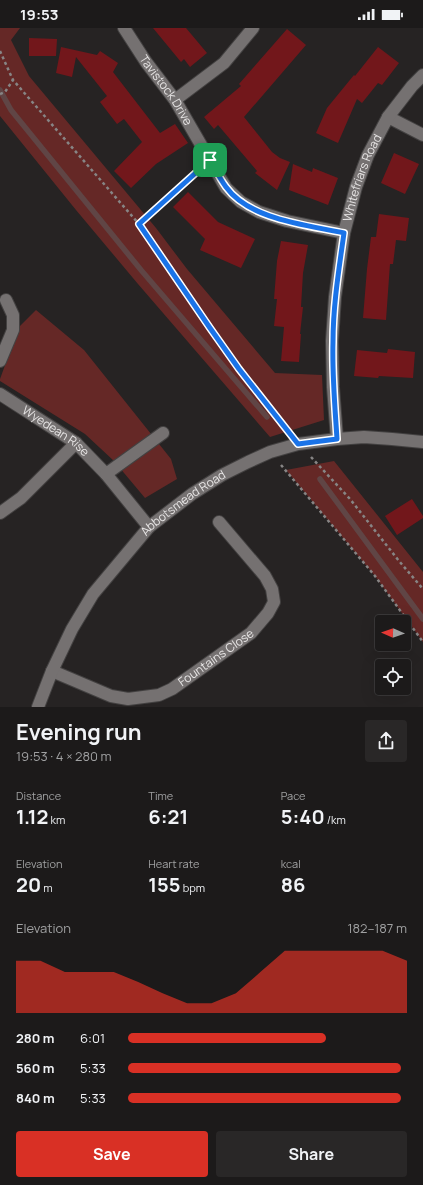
<!DOCTYPE html>
<meta charset="utf-8">
<style>
:root{--surface:#1c1a1a;--page:#292727;--text:#f1f3f6;--muted:#a0a1a2;--line:#3a3839;--accent:#d93025}
body{margin:0;font-family:Manrope,sans-serif;background:var(--page);color:var(--text);height:100vh;display:flex;flex-direction:column;font-size:15px;white-space:nowrap}
*{box-sizing:border-box;margin:0}
p{font-size:13px;color:var(--muted)}
.icon{flex:none;width:22px;height:22px;fill:none;stroke:currentColor;stroke-width:2;stroke-linecap:round;stroke-linejoin:round}
.map{position:relative;height:679px;overflow:hidden}
.panel{display:flex;flex-direction:column;background:var(--surface);flex:1}
.panel>*{flex:none}
.needle{width:26px;rotate:272deg}
.controls{position:absolute;left:375px;top:587px;display:grid;gap:8px}
.controls a{display:grid;place-items:center;width:36px;height:36px;border-radius:4px;background:var(--surface);box-shadow:0 4px 16px #0002,0 0 0 1px var(--line);font-size:20px}
.pin{position:absolute;display:grid;place-items:center;width:34px;height:34px;color:#fff;margin:-17px;border-radius:8px;box-shadow:0 2px 6px #0006}
.round{display:grid;place-items:center;flex:none;width:42px;height:42px;border-radius:4px;background:var(--page)}
.summary{display:flex;align-items:center;justify-content:space-between;height:68px;padding:0 16px}
h1{font-size:22px;font-weight:700;line-height:30px}
.metrics{display:grid;grid-template-columns:repeat(3,1fr);gap:6px;height:68px;padding:4px 16px}
.metrics div{display:grid;align-content:center}
.metrics b{font-size:20px;font-weight:700}
.metrics small{font-size:11px;font-weight:400}
.metrics p{font-size:11px}
.chart{height:112px;padding:8px 16px}
.chart p{display:flex;justify-content:space-between}
.chart svg{width:100%;height:72px;margin-top:4px;fill:var(--accent);opacity:.7}
.primary-button{display:flex;gap:8px;margin-top:auto;padding:8px 16px}
.primary-button a{flex:1;height:46px;border-radius:4px;background:var(--accent);color:#fff;font-size:16px;font-weight:700;line-height:46px;text-align:center}
.primary-button a+a{background:var(--page);color:var(--text)}
ul{padding:0 16px;list-style:none;font-size:13px}
li{display:grid;grid-template-columns:64px 48px 1fr;align-items:center;height:30px}
li i{height:10px;border-radius:5px;background:var(--accent)}
.status{display:flex;justify-content:space-between;align-items:center;height:28px;padding:0 20px;background:var(--surface);direction:ltr}
.status svg{height:11px;fill:currentColor}
.map>svg:first-child{display:block}
</style>
<div class="status"><b>19:53</b><svg viewBox="0 0 49 12"><path d="M0 12V9h3v3zM5 12V6h3v6zM10 12V3h3v9zM15 12V0h3v12zM26 1h20v11H26zM47 4h2v5h-2z"/></svg></div>
<div class="map">
<svg width="423" height="679" viewBox="0 0 423 679">
<rect width="100%" height="100%" fill="#262323"/>
<path fill="#652826" d="M0 0H20L11 12 29 48 156 200 187 241 275 345 322 347 324 392 270 409 138 256 76 182 0 88Z
M36 282 84 322 171 431 177 451 145 470 114 433 85 406 0 353V351L19 299Z
M334 433 423 544V614L375 548 286 442Z"/>
<g fill="none" stroke-linecap="round" stroke-linejoin="round">
<path stroke="#604545" stroke-width="5.5" d="M0 62 11 82 141 242 267 389
M320 451 423 591"/>
</g>
<path fill="#72171b" d="M153 0H186L207 25 190 39 184 31 181 34Z
M287 1 306 17 244 89 272 124 280 130 290 134 277 162 255 145 257 143 218 97 214 101 204 89 241 58 239 56Z
M29 10 57 11 56 28H29Z
M61 19 97 27 100 23 118 35 113 44 160 105 175 96 188 115 156 136 131 160 114 143 142 114 124 91 117 96 100 74 107 68 76 29 72 49 56 45Z
M378 19 399 35 382 57 378 55 362 75 357 71 338 115 316 105 327 80 354 47 355 48Z
M394 125 419 136 405 166 381 155Z
M293 136 312 144 313 140 338 150 328 177 289 162Z
M188 164 218 194 255 211 241 240 200 222 205 211 173 179Z
M379 186 409 190 406 213 396 212 393 236H390L386 292 363 290 367 241 371 209H376Z
M281 213 308 217 303 245 301 279H303L300 306H301L299 334 281 333 284 299 274 298 277 271H274L277 233Z
M388 321 415 324 413 350 379 348 378 350 354 348 357 322 387 325Z
M412 471 423 488V490L397 507 385 488Z"/>
<g fill="none" stroke-linecap="round" stroke-linejoin="round">
<defs>
<g id="street">
<path id="s1" d="M124 0 146 34 175 72 226 160 241 174 259 184 287 193 344 205"/>
<path d="M175 72 224 35 253 0"/>
<path d="M388 89 423 107"/>
<path d="M0 333 13 302V287L6 272"/>
<path id="s2" d="M0 366 76 415 106 446 149 499"/>
<path id="s3" d="M337 411 333 359 332 313 335 269 344 205 356 159 368 127 388 89 412 58 423 47"/>
<path d="M106 446 163 405"/>
<path d="M0 485 21 470 76 415"/>
<path id="s4" d="M52 643 111 668 128 671 159 667 172 661 251 605 268 585 274 574 272 561 265 548 219 494"/>
<path id="s5" d="M38 679 52 643 72 601 93 566 149 499 192 466 222 447 248 434 270 424 298 416 337 411 364 409 392 411 423 414"/>
</g>
</defs>
<use href="#street" stroke="#434141" stroke-width="14"/>
<path stroke="#878585" stroke-width="2.5" stroke-dasharray="3 3" stroke-linecap="butt" d="M0 23 13 52 139 196 210 300 239 341 288 403
M0 66 5 64 13 52
M139 195 200 142
M311 429 350 471 399 533 423 561
M281 437 375 548 423 614"/>
<use href="#street" stroke="#757171" stroke-width="12"/>
</g>
<g fill="none" stroke-linecap="round" stroke-linejoin="round">
<defs>
<path id="route" d="M210 132C215 141 220 151 226 159 250 192 307 197 344 205 339 241 333 277 333 314 332 346 335 379 337 411L298 416 239 341 210 300 139 196Z"/>
</defs>
<use href="#route" stroke="#fff" stroke-width="8"/>
<use href="#route" stroke="#1a73e8" stroke-width="5"/>
</g>
<g text-anchor="middle" stroke-width="4" stroke-linejoin="round" paint-order="stroke">
<g font-size="12" fill="#e7e5e5" stroke="#1d1a1a">
<text dy="4" stroke="none"><textPath href="#s1" startOffset="75">Tavistock Drive</textPath></text>
<text dy="4" stroke="none"><textPath href="#s3" startOffset="265">Whitefriars Road</textPath></text>
<text dy="4" stroke="none"><textPath href="#s2" startOffset="67">Wyedean Rise</textPath></text>
<text dy="4" stroke="none"><textPath href="#s5" startOffset="255">Abbotsmead Road</textPath></text>
<text dy="4" stroke="none"><textPath href="#s4" startOffset="181">Fountains Close</textPath></text>
</g>
</g>
</svg>
<div class="controls">
<a><svg class="needle" viewBox="-14 -14 28 28"><path d="M0-13l5 13h-10z" fill="#e53935"/><path d="M0 13l5-13h-10z" fill="#a0a1a2"/></svg></a>
<a><svg class="icon" aria-label="locate" viewBox="0 0 24 24"><circle cx="12" cy="12" r="6"/><path d="M12 2v4M12 18v4M2 12h4M18 12h4"/></svg></a>
</div>
<div class="pin" style="left:210px;top:132px;background:#1e9e55"><svg class="icon" aria-label="arrive" viewBox="0 0 24 24"><path d="M6 21V4h12l-3 4 3 4H6"/></svg></div>
</div>
<section class="panel">
<div class="summary"><div><h1>Evening run</h1><p>19:53 · 4 × 280 m</p></div><a class="round"><svg class="icon" aria-label="share" viewBox="0 0 24 24"><path d="M12 15V3M7 8l5-5 5 5M5 13v7h14v-7"/></svg></a></div>
<div class="metrics">
<div><p>Distance</p><b>1.12<small> km</small></b></div>
<div><p>Time</p><b>6:21</b></div>
<div><p>Pace</p><b>5:40<small> /km</small></b></div>
</div>
<div class="metrics">
<div><p>Elevation</p><b>20<small> m</small></b></div>
<div><p>Heart rate</p><b>155<small> bpm</small></b></div>
<div><p>kcal</p><b>86</b></div>
</div>
<div class="chart"><p><span>Elevation</span>182–187 m</p>
<svg viewBox="0 0 160 44" preserveAspectRatio="none"><path d="M0 44V12L10 12L20 19L30 19L40 19L50 25L60 32L70 38L80 38L90 32L100 19L110 6L120 6L130 6L140 6L150 6L160 12V44z"/></svg>
</div>
<ul>
<li><b>280 m</b>6:01<i style="width:71%"></i></li>
<li><b>560 m</b>5:33<i style="width:98%"></i></li>
<li><b>840 m</b>5:33<i style="width:98%"></i></li>
</ul>
<div class="primary-button"><a>Save</a><a>Share</a></div>
</section>
